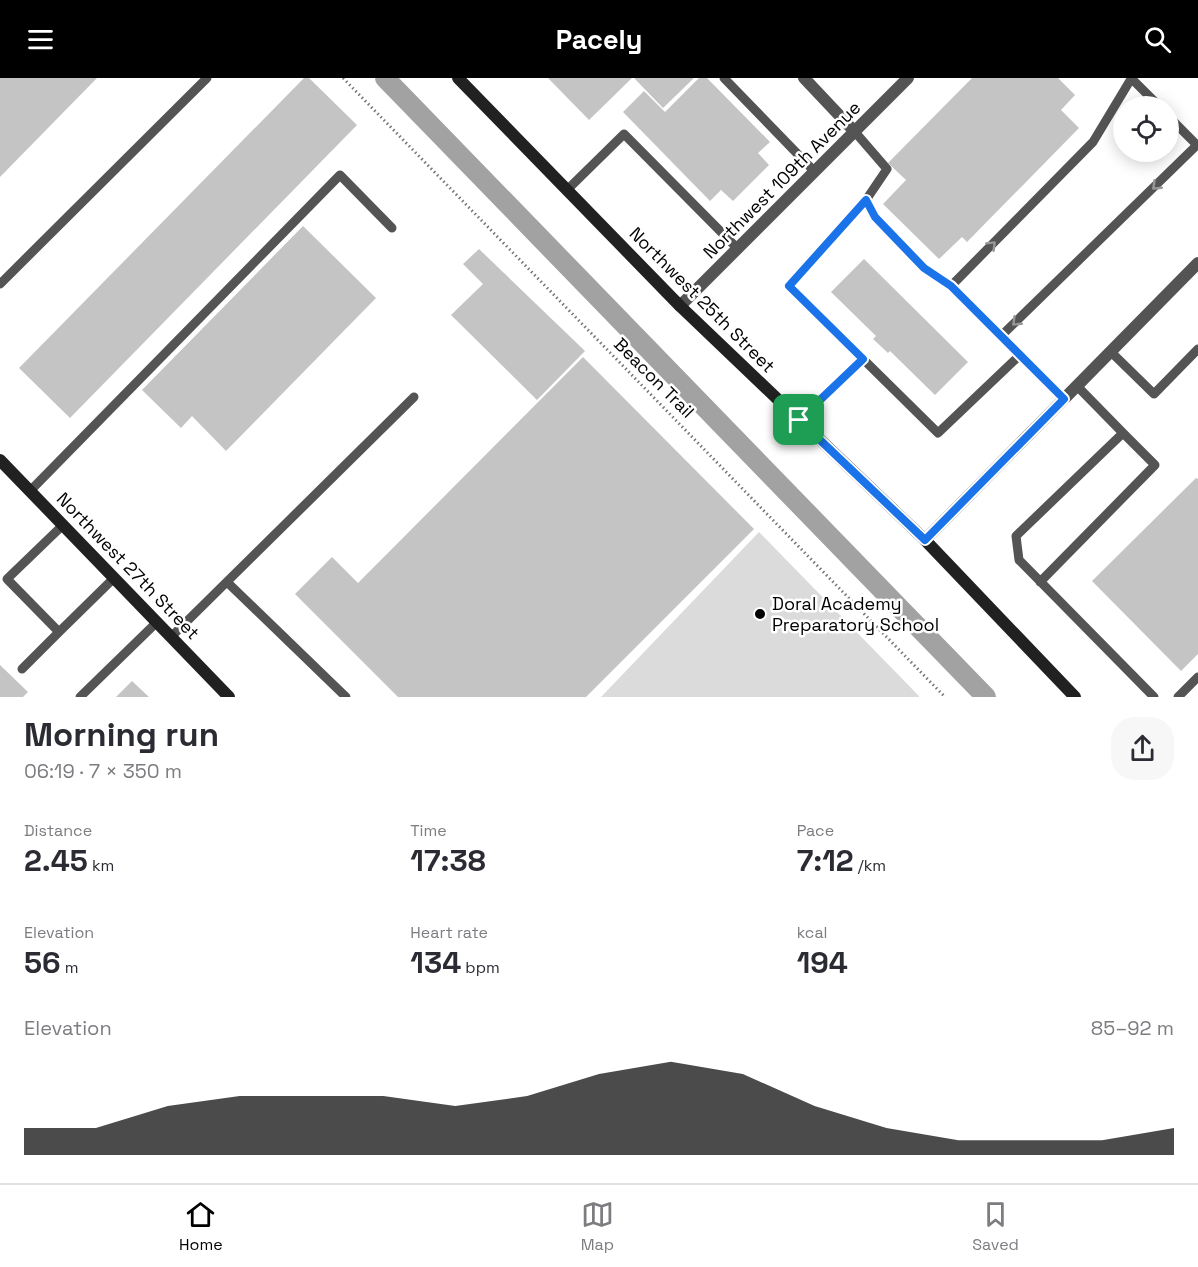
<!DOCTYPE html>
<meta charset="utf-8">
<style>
:root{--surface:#fff;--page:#f7f7f7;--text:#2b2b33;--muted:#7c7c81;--line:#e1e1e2;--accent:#000}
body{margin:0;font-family:"Space Grotesk",sans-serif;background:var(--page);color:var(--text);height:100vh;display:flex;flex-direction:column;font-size:22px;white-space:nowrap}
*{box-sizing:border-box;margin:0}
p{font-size:20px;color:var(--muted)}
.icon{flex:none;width:33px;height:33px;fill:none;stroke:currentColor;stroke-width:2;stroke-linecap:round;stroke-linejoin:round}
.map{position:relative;height:619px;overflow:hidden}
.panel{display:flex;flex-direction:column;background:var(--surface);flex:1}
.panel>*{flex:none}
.tools{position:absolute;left:1113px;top:18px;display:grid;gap:12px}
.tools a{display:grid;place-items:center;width:66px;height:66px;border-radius:50%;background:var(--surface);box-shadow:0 3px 15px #0003;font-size:30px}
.pin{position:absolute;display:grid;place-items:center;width:51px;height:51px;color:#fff;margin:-26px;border-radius:12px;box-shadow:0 3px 9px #0006}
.round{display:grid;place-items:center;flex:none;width:63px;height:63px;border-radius:24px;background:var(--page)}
.head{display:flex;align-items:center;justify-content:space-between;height:102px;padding:0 24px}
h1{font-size:33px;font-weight:700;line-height:45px}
.metrics{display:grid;grid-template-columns:repeat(3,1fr);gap:9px;height:102px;padding:6px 24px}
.metrics div{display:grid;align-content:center}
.metrics b{font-size:30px;font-weight:700}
.metrics small{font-size:16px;font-weight:400}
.metrics p{font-size:16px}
.chart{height:168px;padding:12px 24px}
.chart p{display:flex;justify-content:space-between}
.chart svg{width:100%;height:108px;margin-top:6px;fill:var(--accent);opacity:.7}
header{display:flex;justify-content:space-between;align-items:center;height:78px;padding:0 24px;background:var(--accent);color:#fff;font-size:27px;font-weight:700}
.dock{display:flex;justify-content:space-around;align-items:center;height:84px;border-top:2px solid var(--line);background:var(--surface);font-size:16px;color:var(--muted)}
.dock a{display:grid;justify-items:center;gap:3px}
.dock .current{color:var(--accent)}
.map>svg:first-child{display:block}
</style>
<header><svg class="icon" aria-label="menu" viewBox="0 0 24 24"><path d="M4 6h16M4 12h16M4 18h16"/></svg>Pacely<svg class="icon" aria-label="search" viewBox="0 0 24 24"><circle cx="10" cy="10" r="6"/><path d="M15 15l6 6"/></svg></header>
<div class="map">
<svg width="1198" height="619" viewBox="0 0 1198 619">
<rect width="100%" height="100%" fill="#fff"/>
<path fill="#dbdbdb" d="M759 454 919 618V619H601Z"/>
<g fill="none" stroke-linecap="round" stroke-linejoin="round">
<path stroke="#a2a2a2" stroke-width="20" d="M385 0 986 619"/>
</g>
<path fill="#c4c4c4" d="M0 0H97L0 99Z
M304 0H309L357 47 70 340 19 290Z
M548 0H632L589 42Z
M634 0H694L663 30Z
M699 0H707L770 64 758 75 769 87 733 123 721 112 710 123 623 34 644 13 665 34Z
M972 0H1058L1075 17 1061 32 1079 50 967 164 962 159 939 181 883 126 906 102 888 85Z
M303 148 376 220 226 373 192 338 181 350 142 312Z
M479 171 585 273 537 322 451 237 483 206 463 186Z
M864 181 968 284 935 317 890 273 888 275 873 261 876 258 831 214Z
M583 279 754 451 586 619H398L295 516 332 479 358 505Z
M1196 400 1198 401V576L1181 593 1092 503Z
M0 587 28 614 23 619H0Z
M132 603 149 619H116Z"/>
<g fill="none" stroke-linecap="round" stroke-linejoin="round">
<path stroke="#767676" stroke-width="3" stroke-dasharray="1.5 3" stroke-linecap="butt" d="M343 0 945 619"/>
<path stroke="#545454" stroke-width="9" d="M724 0 815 94
M1131 0 1159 28
M1168 38 1198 68
M855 54 887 91 866 122 875 139 924 190 951 208 1064 321
M567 112 624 56 738 171
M866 122 789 208 938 355 1020 277
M0 206 207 0
M951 208 1093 64 1131 1
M1001 258 1197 67
M1111 274 1154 316 1198 271
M1077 308 1123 355 1016 458 1019 482 1154 619
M799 342 863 281
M30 413 340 97 392 150
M63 447 7 501 59 554 114 500
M227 504 346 619
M1040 504 1155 387 1123 355
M171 559 414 319
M22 591 59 554
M80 619 156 545
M1178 619 1198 599"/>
<path stroke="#545454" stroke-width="12" d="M804 0 855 54
M680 228 908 0
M925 462 1198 185"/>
<path stroke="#212121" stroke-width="12" d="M458 0 680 228 925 462 1075 619
M0 382 229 619"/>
</g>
<defs><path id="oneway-chevron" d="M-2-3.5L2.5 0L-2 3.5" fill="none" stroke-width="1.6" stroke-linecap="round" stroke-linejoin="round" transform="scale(1.5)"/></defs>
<g stroke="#989898">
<use href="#oneway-chevron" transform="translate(1156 108) rotate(136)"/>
<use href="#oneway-chevron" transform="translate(992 167) rotate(-45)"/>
<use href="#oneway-chevron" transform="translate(1016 244) rotate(136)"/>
</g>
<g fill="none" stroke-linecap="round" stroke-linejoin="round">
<defs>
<path id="route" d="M866 122 875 139 924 190 951 208 1064 321 925 462 799 342 863 281 789 208Z"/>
</defs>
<use href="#route" stroke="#fff" stroke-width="12"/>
<use href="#route" stroke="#1a73e8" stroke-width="8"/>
</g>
<circle fill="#000" stroke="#fff" stroke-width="2" cx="760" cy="536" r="6"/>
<g text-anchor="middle" stroke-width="5" stroke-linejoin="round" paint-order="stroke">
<g font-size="18" fill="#000" stroke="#fff">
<text transform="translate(782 102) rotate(-45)" y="6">Northwest 109th Avenue</text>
<text transform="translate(702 222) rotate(45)" y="6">Northwest 25th Street</text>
<text transform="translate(654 300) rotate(45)" y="6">Beacon Trail</text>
<text transform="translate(128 488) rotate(46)" y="6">Northwest 27th Street</text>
</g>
<g font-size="18" fill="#000" stroke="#fff" text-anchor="start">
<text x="772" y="532">Doral Academy<tspan x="772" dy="21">Preparatory School</tspan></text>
</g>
</g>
</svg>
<div class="tools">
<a><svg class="icon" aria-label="locate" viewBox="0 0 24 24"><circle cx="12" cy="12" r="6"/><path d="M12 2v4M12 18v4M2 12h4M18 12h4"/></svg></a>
</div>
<div class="pin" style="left:799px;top:342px;background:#1e9e55"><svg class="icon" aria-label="arrive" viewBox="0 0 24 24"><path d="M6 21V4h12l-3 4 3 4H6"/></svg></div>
</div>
<section class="panel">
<div class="head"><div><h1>Morning run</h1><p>06:19 · 7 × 350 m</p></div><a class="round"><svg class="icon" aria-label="share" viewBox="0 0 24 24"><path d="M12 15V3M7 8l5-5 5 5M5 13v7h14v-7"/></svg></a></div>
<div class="metrics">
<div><p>Distance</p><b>2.45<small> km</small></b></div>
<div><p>Time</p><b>17:38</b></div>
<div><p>Pace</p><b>7:12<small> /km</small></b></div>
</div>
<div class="metrics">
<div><p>Elevation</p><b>56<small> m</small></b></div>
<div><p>Heart rate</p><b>134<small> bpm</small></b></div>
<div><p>kcal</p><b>194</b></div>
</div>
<div class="chart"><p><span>Elevation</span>85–92 m</p>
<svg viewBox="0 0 160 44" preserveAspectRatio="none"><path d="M0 44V33L10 33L20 24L30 20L40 20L50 20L60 24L70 20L80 11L90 6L100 11L110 24L120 33L130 38L140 38L150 38L160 33V44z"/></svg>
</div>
</section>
<nav class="dock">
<a class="current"><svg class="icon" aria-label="home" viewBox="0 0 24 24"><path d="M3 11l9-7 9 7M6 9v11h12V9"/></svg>Home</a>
<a><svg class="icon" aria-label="map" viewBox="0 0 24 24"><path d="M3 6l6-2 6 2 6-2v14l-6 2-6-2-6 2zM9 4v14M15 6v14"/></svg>Map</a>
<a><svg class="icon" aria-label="saved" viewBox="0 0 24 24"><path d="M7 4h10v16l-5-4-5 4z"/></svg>Saved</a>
</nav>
